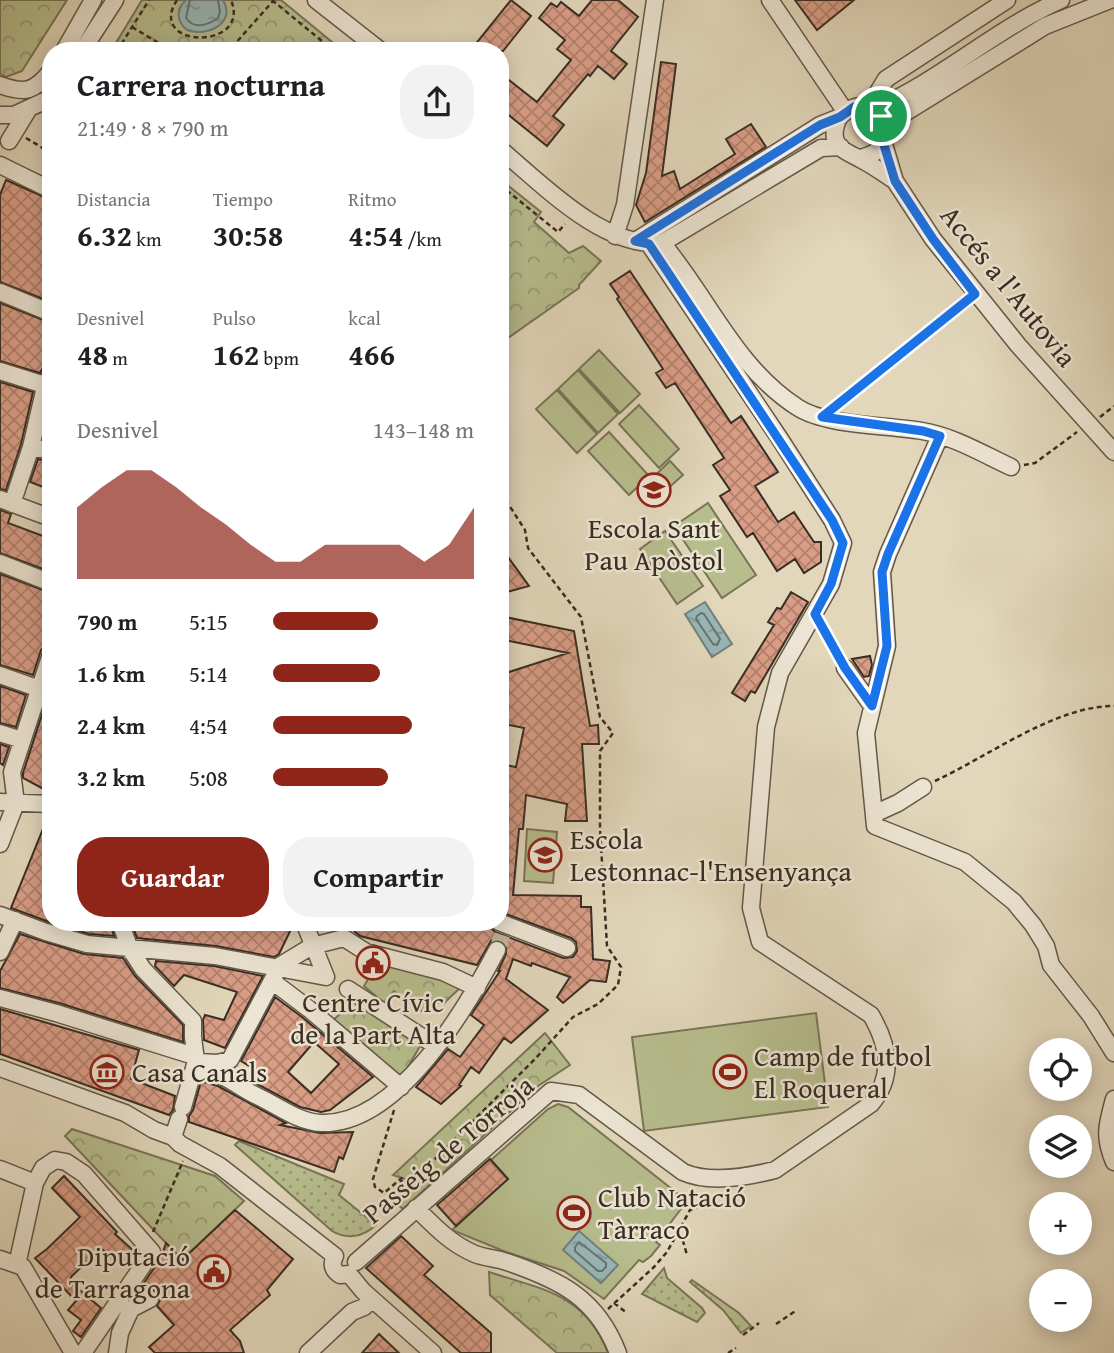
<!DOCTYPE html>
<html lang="es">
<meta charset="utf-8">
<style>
:root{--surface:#fff;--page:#f2f2f2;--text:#202124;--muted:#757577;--accent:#8f2418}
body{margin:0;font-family:"Gentium Book Plus",serif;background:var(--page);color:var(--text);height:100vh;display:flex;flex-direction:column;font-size:26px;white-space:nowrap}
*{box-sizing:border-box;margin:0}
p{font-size:23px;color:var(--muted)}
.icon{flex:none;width:38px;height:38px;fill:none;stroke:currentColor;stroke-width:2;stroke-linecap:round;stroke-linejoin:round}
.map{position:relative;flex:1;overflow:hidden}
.sheet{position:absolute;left:42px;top:42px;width:467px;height:889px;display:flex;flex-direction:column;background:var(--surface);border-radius:28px;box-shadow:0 4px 18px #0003}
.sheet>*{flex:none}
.buttons{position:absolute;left:1029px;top:1038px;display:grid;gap:14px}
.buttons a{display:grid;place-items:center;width:63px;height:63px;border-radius:50%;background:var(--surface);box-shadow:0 4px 18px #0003;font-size:35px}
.pin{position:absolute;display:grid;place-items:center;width:60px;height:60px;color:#fff;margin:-30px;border:4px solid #fff;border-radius:50%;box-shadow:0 2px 7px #0007}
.round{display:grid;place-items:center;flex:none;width:74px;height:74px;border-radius:28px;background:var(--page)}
.head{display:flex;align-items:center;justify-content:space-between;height:119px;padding:0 35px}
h1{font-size:32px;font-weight:700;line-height:52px}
.metrics{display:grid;grid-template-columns:repeat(3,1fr);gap:10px;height:119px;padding:7px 35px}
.metrics div{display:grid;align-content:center}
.metrics b{font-size:30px;font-weight:700}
.metrics small{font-size:19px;font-weight:400}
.metrics p{font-size:19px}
.chart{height:196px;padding:14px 35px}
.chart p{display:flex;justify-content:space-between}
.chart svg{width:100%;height:126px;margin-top:7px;fill:var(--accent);opacity:.7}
.cta{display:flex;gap:14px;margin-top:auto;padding:14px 35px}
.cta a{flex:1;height:80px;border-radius:28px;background:var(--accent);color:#fff;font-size:28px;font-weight:700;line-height:80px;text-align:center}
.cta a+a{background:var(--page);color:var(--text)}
ul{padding:0 35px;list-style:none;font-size:23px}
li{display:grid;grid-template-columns:112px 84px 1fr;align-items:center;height:52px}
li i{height:18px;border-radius:9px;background:var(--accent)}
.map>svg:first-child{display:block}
</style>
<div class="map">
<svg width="1114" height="1353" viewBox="0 0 1114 1353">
<defs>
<pattern id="grass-dots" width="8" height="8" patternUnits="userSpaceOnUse" patternTransform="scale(1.75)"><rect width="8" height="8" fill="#b7bd8d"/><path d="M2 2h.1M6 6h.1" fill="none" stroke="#969a73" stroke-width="1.8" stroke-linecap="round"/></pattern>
<pattern id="park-crowns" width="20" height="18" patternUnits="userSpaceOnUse" patternTransform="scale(1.75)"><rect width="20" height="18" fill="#b7bd8d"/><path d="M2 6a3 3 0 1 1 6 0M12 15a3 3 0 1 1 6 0" fill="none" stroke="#969a73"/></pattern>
<pattern id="water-ripples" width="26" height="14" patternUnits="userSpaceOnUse" patternTransform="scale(1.75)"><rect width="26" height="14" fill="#97b8b8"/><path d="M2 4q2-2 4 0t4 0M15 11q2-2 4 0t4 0" fill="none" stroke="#7c9695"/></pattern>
<pattern id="building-cross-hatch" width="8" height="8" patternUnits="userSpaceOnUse" patternTransform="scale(1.75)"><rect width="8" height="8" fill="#d99d86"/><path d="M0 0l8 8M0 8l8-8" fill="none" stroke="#b1806d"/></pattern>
</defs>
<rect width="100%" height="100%" fill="#e2d7bb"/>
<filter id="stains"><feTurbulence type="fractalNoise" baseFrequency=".00286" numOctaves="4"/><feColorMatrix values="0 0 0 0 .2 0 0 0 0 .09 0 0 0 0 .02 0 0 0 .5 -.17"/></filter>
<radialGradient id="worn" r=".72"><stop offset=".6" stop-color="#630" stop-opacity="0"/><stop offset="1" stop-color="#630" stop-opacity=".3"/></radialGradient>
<path fill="url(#grass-dots)" stroke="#787558" stroke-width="2" d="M239 1141 344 1184 339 1195 376 1225C363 1237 347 1240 332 1231L235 1145Z
M664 1268 667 1278 702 1308 705 1313 697 1322 642 1294Z
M692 1280 739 1313 751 1326 741 1333 723 1310 690 1282Z"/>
<path fill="url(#park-crowns)" stroke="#787558" stroke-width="2" d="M0 0H67L22 71 6 77 0 74Z
M142 0H281L343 51H111Z
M500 179 541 212 534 222 569 253 583 246 601 261 579 285V288L501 343Z
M379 961 442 976 461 987 443 1004 433 1000 423 1012 394 991 384 1003 364 986Z
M349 1006 360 1013 364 1009 420 1046 401 1079 332 1021Z
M545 1033 570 1065 538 1086 403 1209 394 1202 408 1180 393 1175Z
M72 1129 215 1176 244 1201 182 1260 65 1136Z
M489 1272C544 1290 585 1294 608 1353H557L490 1295Z"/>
<path fill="#b7bd8d" stroke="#787558" stroke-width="2" d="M599 350 640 394 620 413 579 369Z
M578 370 618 414 598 433 558 389Z
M557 390 597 434 577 453 536 409Z
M639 405 679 449 659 468 619 424Z
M609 432 649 476 629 495 588 451Z
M670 461 683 475 655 500 643 487Z
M708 503 756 575 722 598 674 526Z
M665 531 703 586 677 604 640 549Z
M527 829 557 832 553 883 524 881Z
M816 1013 828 1107 644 1131 632 1037Z
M558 1104 568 1107 687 1201 656 1242 660 1245 651 1256 643 1262 639 1260 604 1299 564 1271 506 1252 452 1230 508 1179 491 1160 548 1109Z"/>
<path fill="url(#water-ripples)" stroke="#71807d" stroke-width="2" d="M186 0H223C237 24 206 37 187 30 176 21 176 9 186 0Z
M705 602 732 644 712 657 685 614Z
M579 1231 618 1265 601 1283 563 1250Z"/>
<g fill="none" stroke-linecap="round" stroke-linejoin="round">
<path stroke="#68726e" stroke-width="2" d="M190 0 186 18C194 30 208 25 218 18L220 12 218 0
M701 613 704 614 720 639 717 645 713 644 696 619 697 616Z
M579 1242 606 1263V1267L602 1271H598L575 1251V1247Z"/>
</g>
<path fill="url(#building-cross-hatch)" stroke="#392d24" stroke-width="2" fill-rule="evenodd" d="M511 0 531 16 503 51H470Z
M592 0H618L638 17 611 51 627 64 614 79 598 66 590 76 588 74 553 116 564 125 547 146 500 108V73L537 102 571 60 557 49 565 40 539 18 551 3 557 7 561 2 579 16Z
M795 0H854L817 30Z
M661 62 676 64 662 176 674 171 680 189 735 154 726 139 751 124 766 147 645 222 636 205 646 173Z
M6 180 51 200V302L0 282V195Z
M630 271 731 423 741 416 778 472 755 486 778 522 794 512 814 542H821V562L804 573 795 559 777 571 753 533 747 537 720 496 730 490 713 465 724 458 675 383 666 388 656 373 663 369 617 299 619 297 610 284Z
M0 303 51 323V364L44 366 40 373 0 361Z
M0 382 33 392 21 444 6 490 0 489Z
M51 409V440L44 439Z
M38 459 51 461V490L30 482Z
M0 510 11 514 8 523 51 539V572L0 553Z
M500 546 529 586 500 594Z
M0 574 51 593V644L45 646 41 650 33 675 0 665Z
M791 592 808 602 755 693 751 691 745 701 732 693 774 625 768 622 777 608 781 609Z
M500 616 574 631 590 726 598 725 599 744H582L587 821H565L567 804 526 795 523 829H519L513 895 581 896V907H591L593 959 610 961 606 982 590 980 563 1003 557 997 570 977 532 963 531 966 513 959 506 979 548 1010 511 1043 504 1038 479 1073 471 1067 459 1085 461 1086 441 1104 416 1087 448 1049 460 1057 484 1025 471 1015 500 971H498L506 954V945L497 940 491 941 477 965 360 936 355 932 348 922H485L495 932 563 958 573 957 577 951 576 942 571 938 500 912V764L516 767 524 728 500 723V675L568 653 500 639Z
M870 656 872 665 869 676 864 677 852 659Z
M0 686 26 695 16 727 0 723Z
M46 702 51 703V793L23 778V773Z
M0 744 9 747 3 765 0 763Z
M49 814 51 922H110L114 936 89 934 49 922 11 908Z
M131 922H294V923L279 954 274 957 216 946 137 938Z
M20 934 84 954 123 958 135 976 183 1025V1042L59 1003 0 988V971Z
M156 961 214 966 263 976 225 1048 204 1040 203 1020 205 1015 224 1020 237 992 184 975 174 986 155 966Z
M275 997 302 1017 373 1077 330 1110 321 1112 300 1107 255 1083 262 1074 241 1061ZM314 1042 339 1064 311 1093 288 1072Z
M0 1009 139 1050 131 1079 175 1096 173 1110 169 1115 0 1054Z
M201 1081 218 1086 286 1123 280 1125 320 1133 353 1132 343 1159 339 1157 334 1172 189 1122V1116L193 1110Z
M490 1159 508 1179 456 1226 437 1205Z
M64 1176 117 1232 115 1234 135 1252 122 1267 101 1248 72 1276 69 1281 101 1308 81 1337 73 1331 81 1320 68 1310 76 1301 35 1258 47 1249 80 1217 52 1188Z
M235 1210 293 1259 267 1290 270 1295 230 1330 240 1341 244 1353H155L149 1347 174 1325 157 1306 160 1300 159 1294 155 1290 143 1291 141 1287 161 1258 166 1243 182 1260Z
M401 1236 433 1266 424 1275 491 1333V1353H461L366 1268Z
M379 1334 399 1353H362Z"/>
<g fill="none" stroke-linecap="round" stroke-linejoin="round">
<path stroke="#c0b59d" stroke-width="16" stroke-dasharray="16 8" stroke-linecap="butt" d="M497 950 504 930"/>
<defs>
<path id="minor" d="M316 0 381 51
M770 0 845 111
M64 51 93 0
M82 51 115 0
M0 85C25 94 34 92 51 71
M869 107 886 79 1007 0
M874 109C940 81 995 29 1061 0
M0 115H14L51 98
M887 131 900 116 1045 26 1110 0
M9 141 28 110
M884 144 895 181 933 239 1018 345 1114 452
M500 149C543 185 603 248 662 243L821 148 841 147
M860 158C907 149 883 93 850 109 843 112 838 118 836 125 829 148 848 152 862 160 874 166 884 174 895 181
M0 165 51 190
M615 236 625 205 655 0
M635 241 820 125 840 117
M662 243C708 297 735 367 797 407 825 426 888 425 922 431 953 436 983 454 1011 467
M0 292 51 313
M0 371 51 387
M940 436 888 554 882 572 887 646 866 733 875 826 965 862 1014 902 1033 925 1046 946 1051 965 1091 1016 1114 1053
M31 447 51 451
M0 499 43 515 51 510
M12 504 31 447 45 387 51 374
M0 563 51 583
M845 668 872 706
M0 675 51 693
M0 733 22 740
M0 802 51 804
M874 814 898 803 923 787
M0 844 16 803 12 772 51 654
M0 915 46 932 87 944 215 956 326 977
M120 922 130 949 143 969 193 1021V1037L196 1061 183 1107
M304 922 326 977
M499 922 567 948
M344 938 366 952 443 972 477 988
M0 952 15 920
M279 966 312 946 344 938
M272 981 309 1009 401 1087
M348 989 436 1046
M0 998 56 1013 194 1056
M199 1062 217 1063 230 1060 275 975
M0 1068 125 1113 154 1130 173 1137 180 1144 220 1166 335 1256
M194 1071C216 1066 237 1087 257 1096 277 1105 298 1122 321 1123 397 1126 466 1009 497 950
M1114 1099C1107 1125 1103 1136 1114 1162
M173 1137 179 1119
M0 1169 35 1183 43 1168 55 1160 66 1162 84 1174 152 1252 83 1353
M416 1208C434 1226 451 1244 475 1254 485 1258 496 1258 507 1262 560 1280 597 1298 618 1353
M335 1256C331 1263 332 1270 340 1275L349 1274
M0 1259 23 1267 73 1353
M356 1262 551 1091 579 1095 683 1172C710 1184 747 1177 775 1170L871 1104C895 1076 888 1044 871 1015L760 942 751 908 766 727 780 673 831 584 843 543 832 520 780 439 649 244
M17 1265 35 1183
M349 1274 363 1291 433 1353
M117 1353 120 1333 131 1309 150 1299
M308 1353 352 1312 364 1307 372 1299"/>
</defs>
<use href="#minor" stroke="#63584a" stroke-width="19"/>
<path stroke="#392d24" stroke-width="2.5" stroke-dasharray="5 3.5" stroke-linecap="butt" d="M177 0C145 49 252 51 231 0
M272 0 334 51
M132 27 172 51
M117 51 149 0
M224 51 234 45 273 1
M26 138 51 153
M500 185 558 232 565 224
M836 406 965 302
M1100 417 1114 406
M1024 465 1035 463 1077 432
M824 629 839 657
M935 781C989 756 1055 706 1114 706
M394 1110 373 1179 375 1187 384 1193 403 1177 395 1199 535 1059 573 1017 598 1004 618 985 621 967 607 946 600 829V751L613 733 600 717 581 617 528 548 525 530 500 491
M153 1232 183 1161
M675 1236 683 1241 687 1255
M614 1303 627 1313
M608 1309 654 1267 667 1252 690 1210 702 1205V1198L711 1193
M776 1324 797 1310
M743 1335 759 1323
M728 1353 736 1348"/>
<use href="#minor" stroke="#ece5d3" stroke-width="16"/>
</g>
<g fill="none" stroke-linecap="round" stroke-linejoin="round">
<defs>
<path id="route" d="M862 106 874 109 881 116 887 131 884 145 895 181 933 239 975 294 822 417 923 431 940 436 888 554 882 572 887 646 872 706 845 668 815 614 831 584 843 543 832 520 649 244 635 241 820 125 840 117 854 107Z"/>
</defs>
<use href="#route" stroke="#fff" stroke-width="14"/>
<use href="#route" stroke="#1a73e8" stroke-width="9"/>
</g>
<defs>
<symbol id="school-ring" viewBox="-11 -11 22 22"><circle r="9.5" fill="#ece5d3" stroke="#8f2418" stroke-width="1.5"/><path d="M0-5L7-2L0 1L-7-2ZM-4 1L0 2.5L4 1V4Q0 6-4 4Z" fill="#8f2418"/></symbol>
<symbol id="civic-ring" viewBox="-11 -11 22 22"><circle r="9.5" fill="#ece5d3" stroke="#8f2418" stroke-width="1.5"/><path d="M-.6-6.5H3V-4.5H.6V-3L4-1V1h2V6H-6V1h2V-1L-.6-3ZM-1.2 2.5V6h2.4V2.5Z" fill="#8f2418"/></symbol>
<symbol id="museum-ring" viewBox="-11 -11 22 22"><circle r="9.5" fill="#ece5d3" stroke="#8f2418" stroke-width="1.5"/><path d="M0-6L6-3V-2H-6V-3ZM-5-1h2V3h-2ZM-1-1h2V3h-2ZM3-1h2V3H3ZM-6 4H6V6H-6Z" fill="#8f2418"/></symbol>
<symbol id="stadium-ring" viewBox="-11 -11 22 22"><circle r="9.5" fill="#ece5d3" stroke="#8f2418" stroke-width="1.5"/><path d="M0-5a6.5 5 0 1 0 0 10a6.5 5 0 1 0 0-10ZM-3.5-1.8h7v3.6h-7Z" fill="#8f2418"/></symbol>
</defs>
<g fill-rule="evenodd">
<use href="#school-ring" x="635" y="471" width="38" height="38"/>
<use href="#school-ring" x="526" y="836" width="38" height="38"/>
<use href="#civic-ring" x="354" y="944" width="38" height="38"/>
<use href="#museum-ring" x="88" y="1053" width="38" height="38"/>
<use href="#stadium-ring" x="711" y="1053" width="38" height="38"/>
<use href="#stadium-ring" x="555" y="1194" width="38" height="38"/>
<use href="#civic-ring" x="195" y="1253" width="38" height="38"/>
</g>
<g text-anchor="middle" stroke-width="5" stroke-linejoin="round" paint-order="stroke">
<g font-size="28" fill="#392d24" stroke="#ece5d3">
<text transform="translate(1009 286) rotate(51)" y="10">Accés a l'Autovia</text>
<text transform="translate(448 1149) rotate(-40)" y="10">Passeig de Torroja</text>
</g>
<g font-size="28" fill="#392d24" stroke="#ece5d3" text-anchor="start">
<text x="654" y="538" text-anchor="middle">Escola Sant<tspan x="654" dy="32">Pau Apòstol</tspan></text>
<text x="570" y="849">Escola<tspan x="570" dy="32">Lestonnac-l'Ensenyança</tspan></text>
<text x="373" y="1012" text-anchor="middle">Centre Cívic<tspan x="373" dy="32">de la Part Alta</tspan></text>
<text x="754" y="1066">Camp de futbol<tspan x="754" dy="32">El Roqueral</tspan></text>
<text x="132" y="1082">Casa Canals</text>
<text x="598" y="1207">Club Natació<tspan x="598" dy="32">Tàrraco</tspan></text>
<text x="190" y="1266" text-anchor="end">Diputació<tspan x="190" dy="32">de Tarragona</tspan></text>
</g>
</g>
<rect width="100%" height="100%" filter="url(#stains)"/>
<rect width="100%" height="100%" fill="url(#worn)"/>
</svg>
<div class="buttons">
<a><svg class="icon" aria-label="locate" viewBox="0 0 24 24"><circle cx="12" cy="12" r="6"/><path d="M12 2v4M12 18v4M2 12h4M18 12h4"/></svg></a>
<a><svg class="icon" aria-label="layers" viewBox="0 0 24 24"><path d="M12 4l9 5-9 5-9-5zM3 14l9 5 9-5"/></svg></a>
<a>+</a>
<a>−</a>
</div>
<div class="pin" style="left:881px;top:116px;background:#1e9e55"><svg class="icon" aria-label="arrive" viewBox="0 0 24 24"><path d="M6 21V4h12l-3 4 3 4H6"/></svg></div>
<section class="sheet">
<div class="head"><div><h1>Carrera nocturna</h1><p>21:49 · 8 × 790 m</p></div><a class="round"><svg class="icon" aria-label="share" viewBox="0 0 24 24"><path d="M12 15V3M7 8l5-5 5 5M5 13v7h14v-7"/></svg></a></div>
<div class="metrics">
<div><p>Distancia</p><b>6.32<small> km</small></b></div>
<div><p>Tiempo</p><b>30:58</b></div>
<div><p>Ritmo</p><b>4:54<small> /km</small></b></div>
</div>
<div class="metrics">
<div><p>Desnivel</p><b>48<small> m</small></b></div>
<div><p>Pulso</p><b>162<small> bpm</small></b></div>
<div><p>kcal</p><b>466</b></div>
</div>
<div class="chart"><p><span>Desnivel</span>143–148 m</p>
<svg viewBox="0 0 160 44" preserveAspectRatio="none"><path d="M0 44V19L10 12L20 6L30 6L40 12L50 19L60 25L70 32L80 38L90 38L100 32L110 32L120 32L130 32L140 38L150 32L160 19V44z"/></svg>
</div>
<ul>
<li><b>790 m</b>5:15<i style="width:52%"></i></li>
<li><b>1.6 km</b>5:14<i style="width:53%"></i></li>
<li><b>2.4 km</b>4:54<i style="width:69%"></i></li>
<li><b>3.2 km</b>5:08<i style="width:57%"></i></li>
</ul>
<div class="cta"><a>Guardar</a><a>Compartir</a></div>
</section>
</div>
